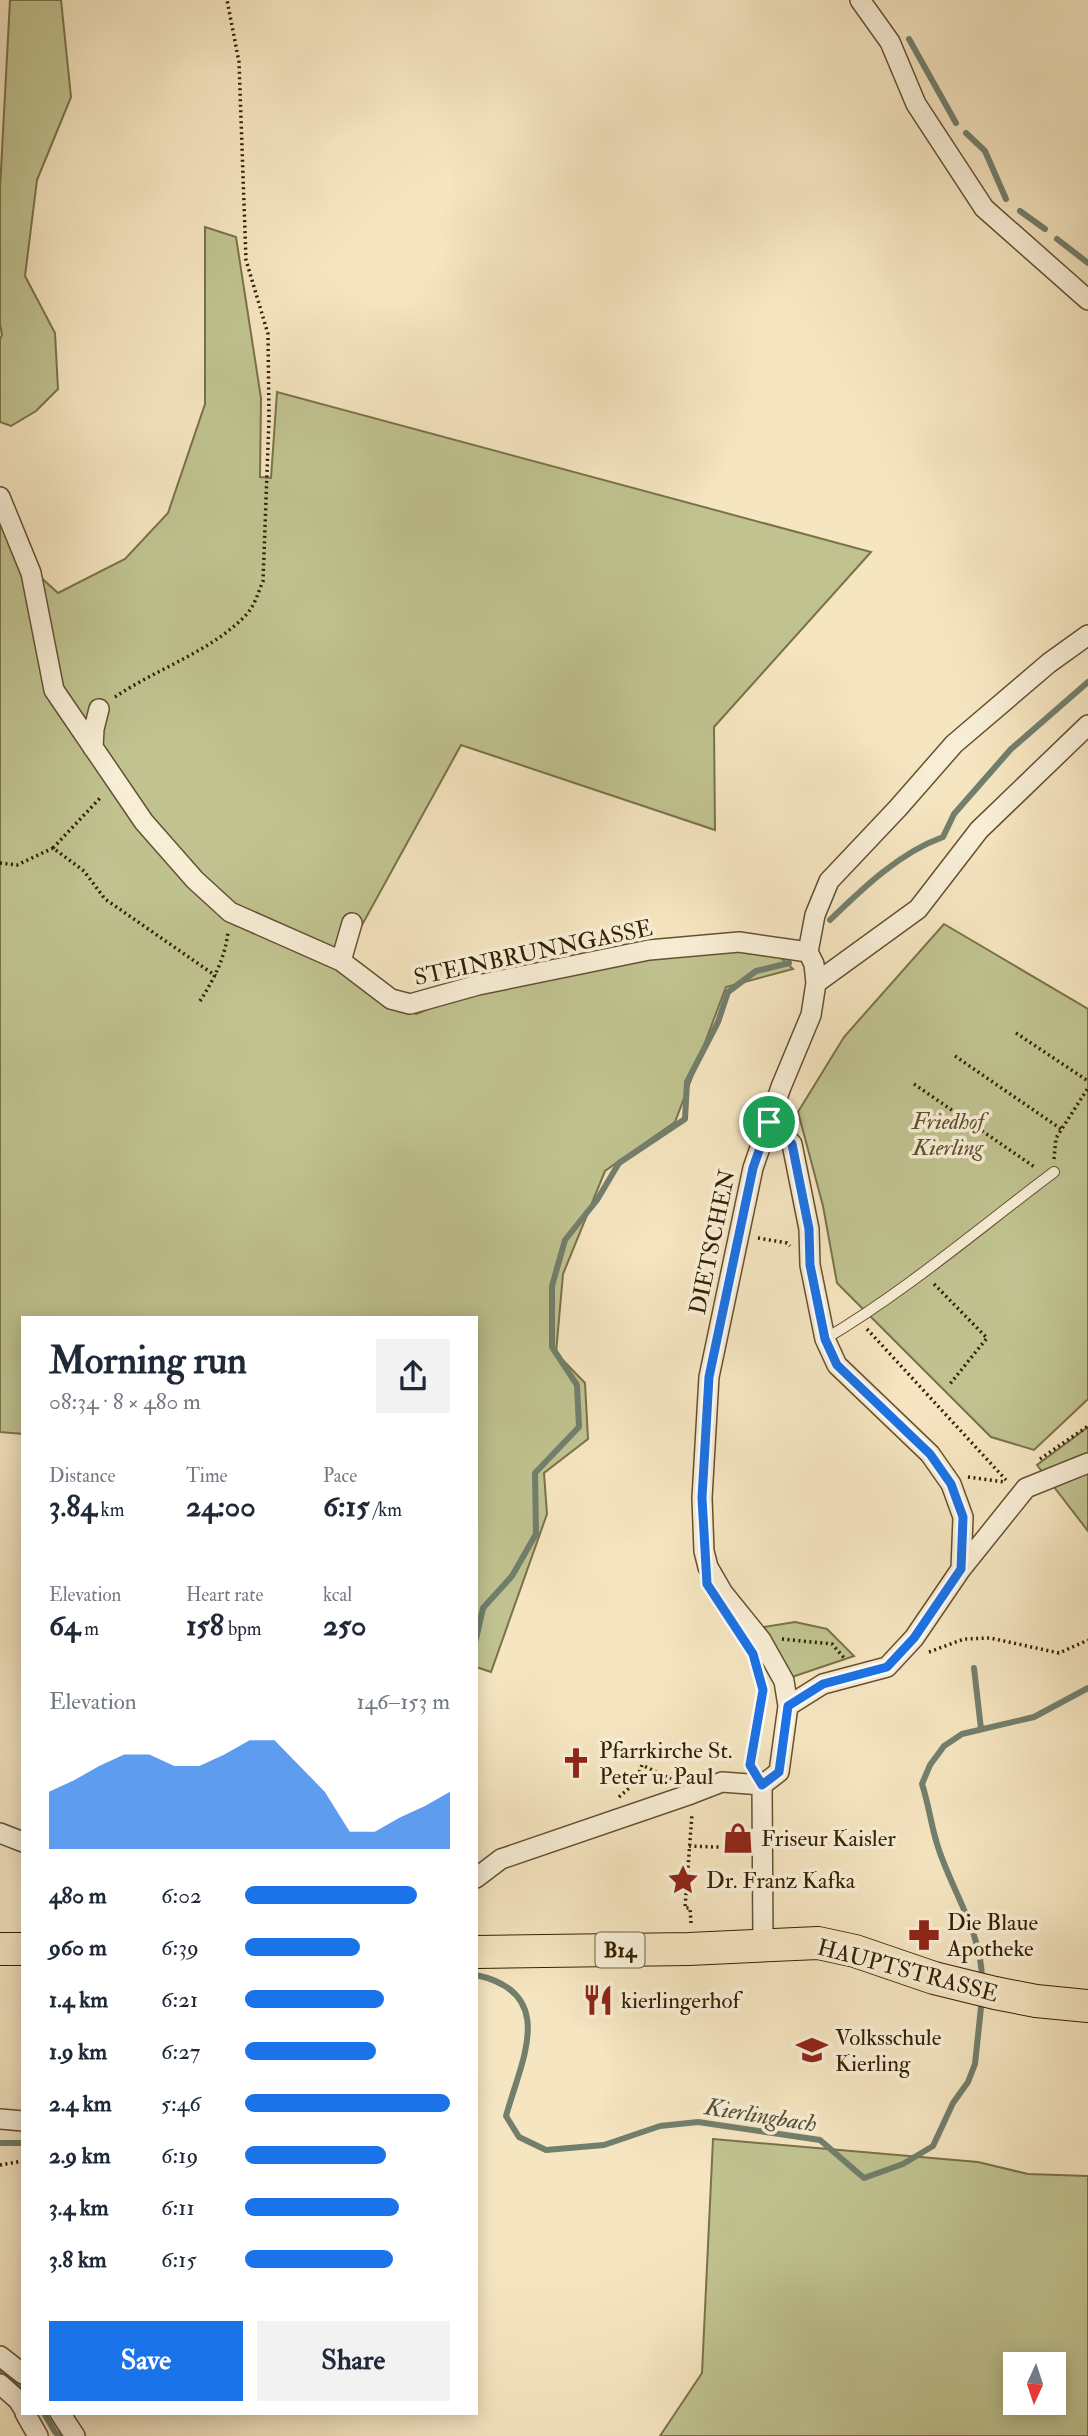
<!DOCTYPE html>
<meta charset="utf-8">
<style>
:root{--surface:#fff;--page:#f2f2f3;--text:#1f2937;--muted:#747a83;--accent:#1a73e8}
body{margin:0;font-family:"IM FELL Double Pica",serif;background:var(--page);color:var(--text);height:100vh;display:flex;flex-direction:column;font-size:26px;white-space:nowrap}
*{box-sizing:border-box;margin:0}
p{font-size:23px;color:var(--muted)}
.icon{flex:none;width:38px;height:38px;fill:none;stroke:currentColor;stroke-width:2;stroke-linecap:round;stroke-linejoin:round}
.map{position:relative;flex:1;overflow:hidden}
.side{position:absolute;left:21px;top:1316px;width:457px;height:1099px;display:flex;flex-direction:column;background:var(--surface);border-radius:0px;box-shadow:0 4px 18px #0003}
.side>*{flex:none}
.needle{width:46px;rotate:183deg}
.buttons{position:absolute;left:1003px;top:2352px;display:grid;gap:14px}
.buttons a{display:grid;place-items:center;width:63px;height:63px;border-radius:0px;background:var(--surface);box-shadow:0 4px 18px #0003;font-size:35px}
.pin{position:absolute;display:grid;place-items:center;width:60px;height:60px;color:#fff;margin:-30px;border:4px solid #fff;border-radius:50%;box-shadow:0 2px 7px #0007}
.round{display:grid;place-items:center;flex:none;width:74px;height:74px;border-radius:0px;background:var(--page)}
.overview{display:flex;align-items:center;justify-content:space-between;height:119px;padding:0 28px}
h1{font-size:38px;font-weight:800;line-height:52px}
.metrics{display:grid;grid-template-columns:repeat(3,1fr);gap:10px;height:119px;padding:7px 28px}
.metrics div{display:grid;align-content:center}
.metrics b{font-size:30px;font-weight:800}
.metrics small{font-size:19px;font-weight:400}
.metrics p{font-size:19px}
.chart{height:196px;padding:14px 28px}
.chart p{display:flex;justify-content:space-between}
.chart svg{width:100%;height:126px;margin-top:7px;fill:var(--accent);opacity:.7}
.primary-button{display:flex;gap:14px;margin-top:auto;padding:14px 28px}
.primary-button a{flex:1;height:80px;border-radius:0px;background:var(--accent);color:#fff;font-size:28px;font-weight:800;line-height:80px;text-align:center}
.primary-button a+a{background:var(--page);color:var(--text)}
ul{padding:0 28px;list-style:none;font-size:23px}
li{display:grid;grid-template-columns:112px 84px 1fr;align-items:center;height:52px}
li i{height:18px;border-radius:9px;background:var(--accent)}
.map>svg:first-child{display:block}
</style>
<div class="map">
<svg width="1088" height="2436" viewBox="0 0 1088 2436">
<rect width="100%" height="100%" fill="#f5e5c0"/>
<filter id="stains"><feTurbulence type="fractalNoise" baseFrequency=".00286" numOctaves="4"/><feColorMatrix values="0 0 0 0 .2 0 0 0 0 .09 0 0 0 0 .02 0 0 0 .5 -.17"/></filter>
<radialGradient id="worn" r=".72"><stop offset=".6" stop-color="#630" stop-opacity="0"/><stop offset="1" stop-color="#630" stop-opacity=".3"/></radialGradient>
<path fill="#c0c390" stroke="#7a7248" stroke-width="2" fill-rule="evenodd" d="M10 0H61L71 97 37 180 25 276 55 333 58 389 36 411 11 426 0 422V339L2 335 0 324V188Z
M205 227 236 237 261 398 260 477 271 478 277 392 871 552 714 727 715 830 461 745 346 954 416 1014 480 988 649 955 739 947 775 952 793 969 726 987 675 1122 605 1171 563 1274 556 1353 585 1383 588 1439 544 1473 547 1514 491 1672 476 1667V1318H23V1434L0 1432V509L36 573 58 593 125 559 168 513 205 404Z
M944 924 1088 1009V1399L1034 1450 991 1437 837 1283 823 1206 798 1112 844 1037Z
M1088 1427V1531L1037 1465Z
M795 1622 827 1629 854 1656 792 1677 764 1627Z
M713 2139 978 2162 1028 2174 1088 2176V2436H660L702 2373ZM1015 2364H1054V2403H1015Z"/>
<g fill="none" stroke-linecap="round" stroke-linejoin="round">
<path stroke="#727f6d" stroke-width="6" d="M909 39 956 123
M966 133 985 151 1006 199
M1020 211 1045 229
M1057 239 1088 263
M830 920C863 888 899 853 943 837L954 814 1011 749 1088 682
M476 1639 483 1608 512 1576 536 1534 535 1473 579 1427 577 1385 552 1347V1286L565 1240 597 1200 619 1163 685 1119 687 1082 718 1022 728 992 756 971 789 963
M974 1668 981 1729
M476 1975C559 1993 521 2061 506 2116L519 2137 546 2150 604 2145 660 2126 698 2122 820 2140 864 2178 903 2164 933 2146 953 2103 968 2082 975 2064 982 1998
M982 1980C982 1933 952 1891 938 1847 931 1826 929 1805 922 1784L930 1765 944 1746 962 1734 1034 1717 1088 1688
M0 2143H23
M0 2370 23 2389
M44 2413 55 2432 60 2436"/>
<defs>
<path id="lane" d="M825 1339C906 1291 978 1229 1054 1172"/>
<path id="street" d="M860 0 890 42 916 104 984 208 1088 300
M0 497 31 573 54 690 144 822 195 880 230 912 341 961 391 999 410 1004 478 985 649 950 739 942 808 952
M93 748 94 729 99 709
M341 961 352 923
M816 983 918 909 979 830 1088 725
M770 1122 792 1144 809 1229 810 1265 825 1339 837 1365 930 1454 951 1484 963 1517 961 1569
M788 1706 823 1684 887 1667 914 1638 961 1569 1026 1488 1088 1463
M762 1785 779 1772 788 1706 784 1681 761 1640 723 1593 708 1567 704 1551 702 1498 709 1377 753 1168 781 1087 811 1015 816 983 814 964 808 952 815 915 829 881 898 808 954 744 1049 663 1088 635
M762 1785 763 1944
M0 1833 23 1842
M476 1878 501 1859 691 1794 722 1782 762 1785
M0 2119 23 2121
M0 2356 23 2374
M0 2384 18 2400 23 2408
M25 2413 38 2436
M60 2413 75 2436"/>
<path id="primary" d="M0 1949H23
M476 1952 689 1949 818 1943 855 1951 934 1978 995 1993 1036 2001 1088 2006"/>
</defs>
<use href="#lane" stroke="#645130" stroke-width="12"/>
<use href="#street" stroke="#645130" stroke-width="22"/>
<use href="#primary" stroke="#342000" stroke-width="34"/>
<path stroke="#342000" stroke-width="3.5" stroke-dasharray="2 3.5" stroke-linecap="butt" d="M115 697C156 669 212 651 246 615 255 605 258 593 263 581L269 419 268 334 246 260 239 62 227 0
M53 848 102 796
M0 863 17 865 53 848 84 871 105 899 216 976
M200 1001C214 979 225 958 228 932
M1016 1033 1088 1081
M955 1056 1061 1129
M914 1084 1036 1168
M1054 1159 1056 1138 1088 1088
M758 1238 787 1243 790 1246
M934 1284 987 1338 950 1384
M867 1329 1006 1480
M1040 1459 1088 1426
M968 1477 1005 1482
M782 1639 832 1644 845 1659
M929 1652 964 1639 990 1638 1059 1653 1088 1640
M750 1765 763 1690 761 1684
M619 1797 635 1783 642 1765 671 1779
M689 1846 743 1848
M691 1923 690 1908H685L692 1814
M0 2165 23 2161"/>
<use href="#lane" stroke="#f8eed6" stroke-width="10"/>
<use href="#street" stroke="#f8eed6" stroke-width="19"/>
<use href="#primary" stroke="#f5e5c0" stroke-width="32"/>
</g>
<g fill="none" stroke-linecap="round" stroke-linejoin="round">
<defs>
<path id="route" d="M769 1122 792 1144 809 1229 810 1265 825 1339 837 1365 930 1454 951 1484 963 1517 961 1569 914 1638 887 1667 823 1684 788 1706 779 1772 762 1785 750 1765 763 1690 753 1654 707 1584 702 1498 709 1377 753 1168Z"/>
</defs>
<use href="#route" stroke="#fff" stroke-width="14"/>
<use href="#route" stroke="#1a73e8" stroke-width="9"/>
</g>
<defs>
<symbol id="church-bare" viewBox="-9 -9 18 18"><path d="M-1.2-6h2.4v3.5h3.3v2.4h-3.3V6h-2.4V-.1h-3.3v-2.4h3.3Z" fill="#8f2418" stroke="#f8eed6" stroke-width="2.5" paint-order="stroke"/></symbol>
<symbol id="shop-bare" viewBox="-9 -9 18 18"><path d="M-5-2.5h2.3a2.7 3.5 0 0 1 5.4 0H5L5.5 6h-11ZM-1.5-2.5h3a1.5 2.3 0 0 0-3 0Z" fill="#8f2418" stroke="#f8eed6" stroke-width="2.5" paint-order="stroke"/></symbol>
<symbol id="sight-bare" viewBox="-9 -9 18 18"><path d="M0-6L1.8-2.2L6-1.7L2.9 1.2L3.7 5.4L0 3.3L-3.7 5.4L-2.9 1.2L-6-1.7L-1.8-2.2Z" fill="#8f2418" stroke="#f8eed6" stroke-width="2.5" paint-order="stroke"/></symbol>
<symbol id="pharmacy-bare" viewBox="-9 -9 18 18"><path d="M-2-6h4v4h4v4h-4v4h-4v-4h-4v-4h4Z" fill="#8f2418" stroke="#f8eed6" stroke-width="2.5" paint-order="stroke"/></symbol>
<symbol id="restaurant-bare" viewBox="-9 -9 18 18"><path d="M-5-6h1v4h1v-4h1v4h1v-4h1v5L-1.5 .5V6h-2V.5L-5-1ZM5-6V6H3V1.5H1.5Q1.5-4 5-6Z" fill="#8f2418" stroke="#f8eed6" stroke-width="2.5" paint-order="stroke"/></symbol>
<symbol id="school-bare" viewBox="-9 -9 18 18"><path d="M0-5L7-2L0 1L-7-2ZM-4 1L0 2.5L4 1V4Q0 6-4 4Z" fill="#8f2418" stroke="#f8eed6" stroke-width="2.5" paint-order="stroke"/></symbol>
</defs>
<g fill-rule="evenodd">
<use href="#church-bare" x="554" y="1741" width="44" height="44"/>
<use href="#shop-bare" x="716" y="1816" width="44" height="44"/>
<use href="#sight-bare" x="661" y="1858" width="44" height="44"/>
<use href="#pharmacy-bare" x="902" y="1913" width="44" height="44"/>
<use href="#restaurant-bare" x="576" y="1978" width="44" height="44"/>
<use href="#school-bare" x="790" y="2028" width="44" height="44"/>
</g>
<g text-anchor="middle" stroke-width="7" stroke-linejoin="round" paint-order="stroke">
<rect fill="#f8eed6" stroke="#6f5e40" stroke-width="2" x="595.5" y="1932.5" width="49" height="35" rx="5"/>
<g font-size="21" font-weight="bold" fill="#342000">
<text x="620" y="1957">B14</text>
</g>
<g font-size="23" fill="#342000" stroke="#f8eed6">
<text transform="translate(533 952) rotate(-12)" y="8">STEINBRUNNGASSE</text>
<text transform="translate(712 1242) rotate(-78)" y="8">DIETSCHEN</text>
<text transform="translate(908 1970) rotate(15)" y="8">HAUPTSTRASSE</text>
</g>
<g font-size="23" font-style="italic" fill="#5e512b" stroke="#f8eed6">
<text x="948" y="1129">Friedhof<tspan x="948" dy="26">Kierling</tspan></text>
</g>
<g font-size="23" fill="#342000" stroke="#f8eed6" text-anchor="start">
<text x="599" y="1758">Pfarrkirche St.<tspan x="599" dy="26">Peter u. Paul</tspan></text>
<text x="761" y="1846">Friseur Kaisler</text>
<text x="706" y="1888">Dr. Franz Kafka</text>
<text x="947" y="1930">Die Blaue<tspan x="947" dy="26">Apotheke</tspan></text>
<text x="621" y="2008">kierlingerhof</text>
<text x="835" y="2045">Volksschule<tspan x="835" dy="26">Kierling</tspan></text>
</g>
<g font-size="24" font-style="italic" fill="#535037" stroke="#f8eed6">
<text transform="translate(761 2115) rotate(9)" y="8">Kierlingbach</text>
</g>
</g>
<rect width="100%" height="100%" filter="url(#stains)"/>
<rect width="100%" height="100%" fill="url(#worn)"/>
</svg>
<div class="buttons">
<a><svg class="needle" viewBox="-14 -14 28 28"><path d="M0-13l5 13h-10z" fill="#e53935"/><path d="M0 13l5-13h-10z" fill="#747a83"/></svg></a>
</div>
<div class="pin" style="left:769px;top:1122px;background:#1e9e55"><svg class="icon" aria-label="arrive" viewBox="0 0 24 24"><path d="M6 21V4h12l-3 4 3 4H6"/></svg></div>
<section class="side">
<div class="overview"><div><h1>Morning run</h1><p>08:34 · 8 × 480 m</p></div><a class="round"><svg class="icon" aria-label="share" viewBox="0 0 24 24"><path d="M12 15V3M7 8l5-5 5 5M5 13v7h14v-7"/></svg></a></div>
<div class="metrics">
<div><p>Distance</p><b>3.84<small> km</small></b></div>
<div><p>Time</p><b>24:00</b></div>
<div><p>Pace</p><b>6:15<small> /km</small></b></div>
</div>
<div class="metrics">
<div><p>Elevation</p><b>64<small> m</small></b></div>
<div><p>Heart rate</p><b>158<small> bpm</small></b></div>
<div><p>kcal</p><b>250</b></div>
</div>
<div class="chart"><p><span>Elevation</span>146–153 m</p>
<svg viewBox="0 0 160 44" preserveAspectRatio="none"><path d="M0 44V24L10 20L20 15L30 11L40 11L50 15L60 15L70 11L80 6L90 6L100 15L110 24L120 38L130 38L140 33L150 29L160 24V44z"/></svg>
</div>
<ul>
<li><b>480 m</b>6:02<i style="width:84%"></i></li>
<li><b>960 m</b>6:39<i style="width:56%"></i></li>
<li><b>1.4 km</b>6:21<i style="width:68%"></i></li>
<li><b>1.9 km</b>6:27<i style="width:64%"></i></li>
<li><b>2.4 km</b>5:46<i style="width:100%"></i></li>
<li><b>2.9 km</b>6:19<i style="width:69%"></i></li>
<li><b>3.4 km</b>6:11<i style="width:75%"></i></li>
<li><b>3.8 km</b>6:15<i style="width:72%"></i></li>
</ul>
<div class="primary-button"><a>Save</a><a>Share</a></div>
</section>
</div>
